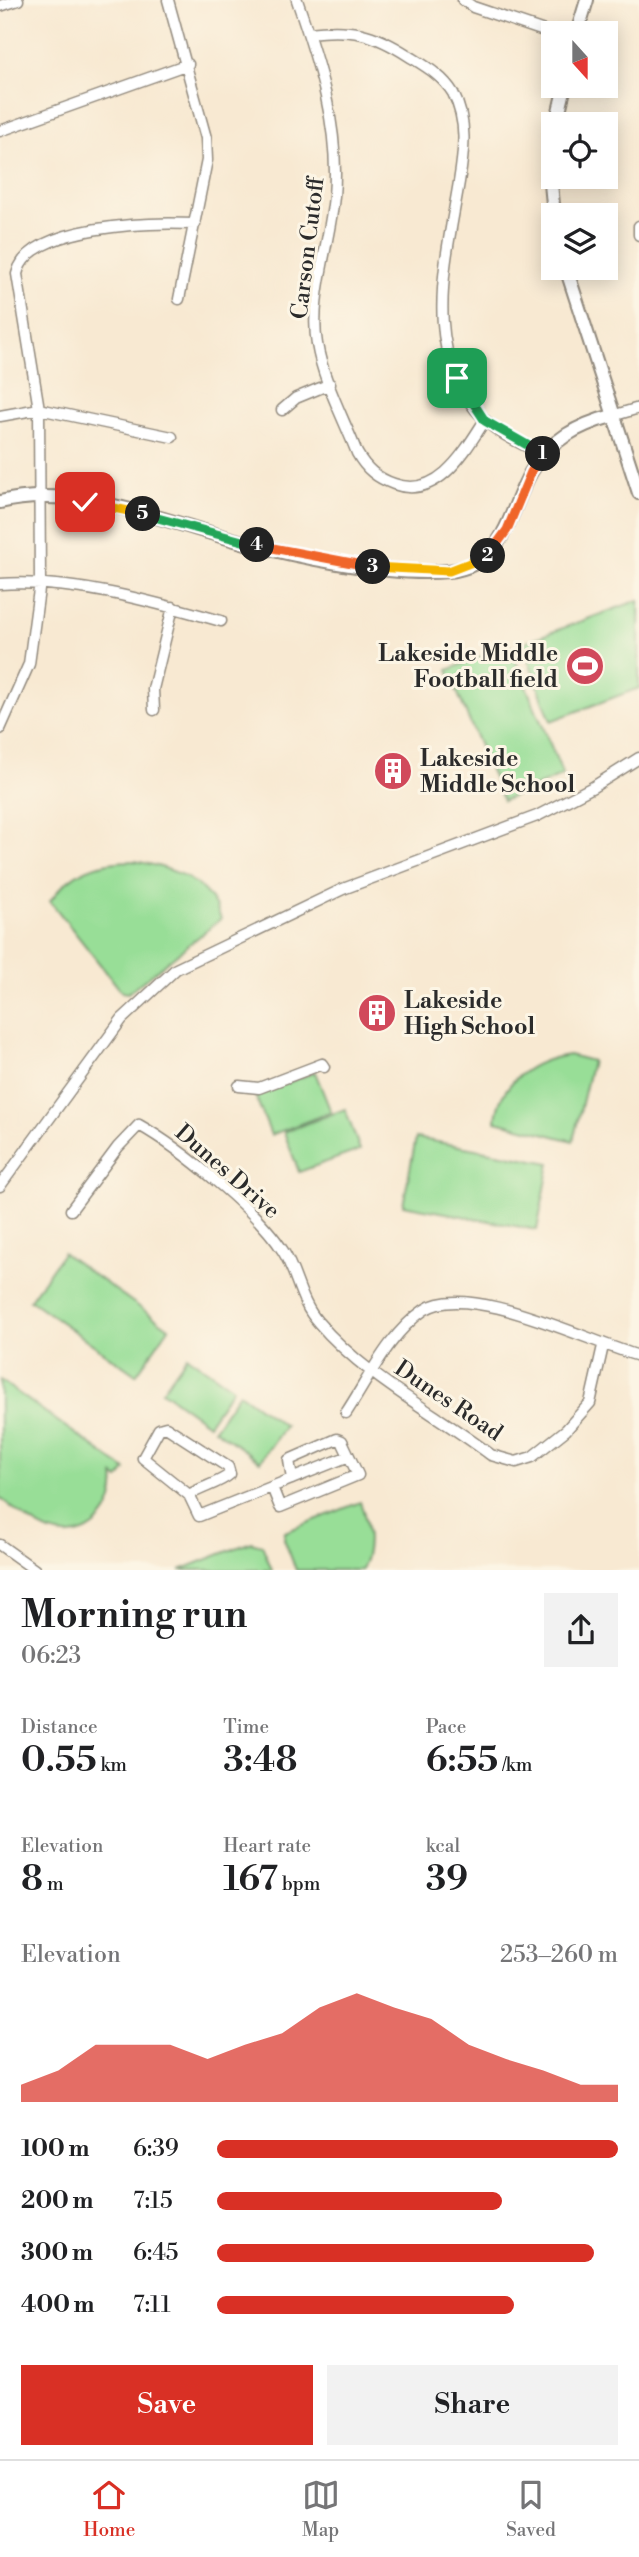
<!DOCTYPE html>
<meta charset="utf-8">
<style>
:root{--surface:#fff;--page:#f2f2f2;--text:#202124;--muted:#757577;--line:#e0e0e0;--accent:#d93025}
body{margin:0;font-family:"Libre Bodoni",serif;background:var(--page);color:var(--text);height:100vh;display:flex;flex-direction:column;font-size:26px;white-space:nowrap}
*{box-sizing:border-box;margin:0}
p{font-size:23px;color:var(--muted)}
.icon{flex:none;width:38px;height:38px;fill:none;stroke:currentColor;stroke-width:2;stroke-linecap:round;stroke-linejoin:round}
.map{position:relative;height:1570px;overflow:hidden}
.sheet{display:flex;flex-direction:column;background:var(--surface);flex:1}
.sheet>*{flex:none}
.needle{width:46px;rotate:159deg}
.fabs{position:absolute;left:541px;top:21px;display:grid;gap:14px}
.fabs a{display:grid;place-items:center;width:77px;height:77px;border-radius:0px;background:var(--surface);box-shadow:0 4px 18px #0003;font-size:35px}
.pin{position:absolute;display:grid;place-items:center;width:60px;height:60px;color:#fff;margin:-30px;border-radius:14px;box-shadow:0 4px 10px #0006}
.km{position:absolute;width:35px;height:35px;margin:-18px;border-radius:50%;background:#222;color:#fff;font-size:19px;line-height:35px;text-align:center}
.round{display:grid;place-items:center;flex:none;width:74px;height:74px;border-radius:0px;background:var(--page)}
.head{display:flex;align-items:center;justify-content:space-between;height:119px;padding:0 21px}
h1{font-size:38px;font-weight:600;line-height:52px}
.figures{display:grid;grid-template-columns:repeat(3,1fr);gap:10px;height:119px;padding:7px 21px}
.figures div{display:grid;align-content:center}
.figures b{font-size:35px;font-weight:600}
.figures small{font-size:19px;font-weight:400}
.figures p{font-size:19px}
.chart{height:196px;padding:14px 21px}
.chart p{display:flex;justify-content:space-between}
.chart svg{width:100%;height:126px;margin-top:7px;fill:var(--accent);opacity:.7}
.button{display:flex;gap:14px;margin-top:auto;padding:14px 21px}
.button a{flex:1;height:80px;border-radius:0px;background:var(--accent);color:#fff;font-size:28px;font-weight:600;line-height:80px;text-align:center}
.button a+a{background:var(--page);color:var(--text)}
ul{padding:0 21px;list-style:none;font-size:23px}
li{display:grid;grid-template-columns:112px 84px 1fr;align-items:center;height:52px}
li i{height:18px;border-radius:9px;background:var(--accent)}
.menu{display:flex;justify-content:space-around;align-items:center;height:98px;border-top:2px solid var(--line);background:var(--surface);font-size:19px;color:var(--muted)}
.menu a{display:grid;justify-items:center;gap:4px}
.menu .on{color:var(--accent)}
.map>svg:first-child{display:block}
</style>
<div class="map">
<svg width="639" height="1570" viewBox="0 0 639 1570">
<rect width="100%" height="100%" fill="#fcf5e5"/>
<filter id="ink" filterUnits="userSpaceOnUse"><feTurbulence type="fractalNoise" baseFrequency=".0143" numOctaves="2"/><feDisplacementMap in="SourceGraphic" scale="14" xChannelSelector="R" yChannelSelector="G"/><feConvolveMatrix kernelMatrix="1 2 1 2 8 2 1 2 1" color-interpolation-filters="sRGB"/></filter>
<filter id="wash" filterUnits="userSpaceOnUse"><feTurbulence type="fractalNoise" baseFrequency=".00686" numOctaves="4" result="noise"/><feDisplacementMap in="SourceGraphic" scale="28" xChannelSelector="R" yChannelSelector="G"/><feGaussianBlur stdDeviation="1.57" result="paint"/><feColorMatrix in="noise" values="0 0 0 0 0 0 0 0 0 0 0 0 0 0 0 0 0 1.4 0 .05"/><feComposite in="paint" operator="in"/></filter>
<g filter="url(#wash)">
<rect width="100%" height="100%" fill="#f8e9d2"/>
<path fill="#98de97" stroke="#628461" stroke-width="2" d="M639 600V688L551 721 522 643Z
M509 645 563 775 503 801 448 670Z
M135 861C173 868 208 880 221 919L128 993 122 992 50 901C72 870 98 861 135 861Z
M569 1055 592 1061 573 1141 496 1121C499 1081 533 1060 569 1055Z
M315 1072 331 1112 271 1135 255 1095Z
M345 1109 360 1150 299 1172 284 1132Z
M416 1138 550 1163 537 1230 403 1205Z
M63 1253 169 1328 136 1375 30 1300Z
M187 1356 233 1388 208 1424 162 1391Z
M0 1380 126 1470 119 1479 114 1475C119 1511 88 1546 50 1532 32 1525 16 1510 0 1498Z
M239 1393 285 1426 260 1461 214 1429Z
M360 1502C369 1525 372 1548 361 1570H296L284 1539 285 1532Z
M251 1542 262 1545 272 1570H180Z"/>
</g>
<g filter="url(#ink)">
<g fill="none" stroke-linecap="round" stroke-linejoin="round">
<defs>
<path id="minor" d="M168 0 206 138 207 160 179 299
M297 0C319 64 340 128 334 196 330 242 309 299 317 344 323 381 344 419 357 453 366 469 377 478 394 484 438 500 465 451 485 420
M463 0 473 7 553 34
M0 6 18 0
M308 33C351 28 372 32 409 56 425 66 443 76 453 93 468 122 464 151 459 182 446 262 419 354 485 420 500 435 525 445 544 455
M0 131 188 64
M639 226V235
M282 410 296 398 330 384
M0 416 39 409 172 437
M612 416 639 408
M0 584C73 579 151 601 221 621
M154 710 153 689 173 607
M0 729 29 664 40 582 39 409 17 274C28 224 153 222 195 224
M239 1086 259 1088 322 1064 324 1067
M0 1186 122 1019 176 969 343 889 537 816 593 787 639 758
M71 1210 118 1147 139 1125C180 1148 258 1211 283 1251 297 1273 300 1302 318 1322 365 1377 434 1412 491 1455L516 1462 532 1457 566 1430 590 1403 603 1346
M346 1413C369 1378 389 1334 424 1310 467 1280 589 1342 639 1356
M272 1487 280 1507 358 1475 342 1441 337 1439 289 1460 292 1479
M189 1495 143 1458 159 1429 166 1427 228 1467 230 1474C220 1483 202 1487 189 1495L199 1516 349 1456
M0 1545 35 1570"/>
<path id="tertiary" d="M577 33 587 0
M556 124 565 86
M553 142 550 173 554 215
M566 268 639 493
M0 502C72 484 159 519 228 538 287 555 389 577 448 571 506 565 508 512 531 472 550 440 578 425 612 416"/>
</defs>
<use href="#minor" stroke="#928a7e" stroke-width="13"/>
<use href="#tertiary" stroke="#928a7e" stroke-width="16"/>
<use href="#minor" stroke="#fff" stroke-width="10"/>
<use href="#tertiary" stroke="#fff" stroke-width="12"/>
</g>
</g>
<g fill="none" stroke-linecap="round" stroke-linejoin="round" filter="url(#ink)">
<defs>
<path id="split-1" d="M457 378 485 421 543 454"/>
<path id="split-2" d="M488 556 507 530 531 472 543 454"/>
<path id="split-3" d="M373 567 449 571 488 556"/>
<path id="split-4" d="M257 545 373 567"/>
<path id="split-5" d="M143 514 257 545"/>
<path id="split-6" d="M85 502 143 514"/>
</defs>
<use href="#split-1" stroke="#fff" stroke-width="14"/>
<use href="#split-2" stroke="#fff" stroke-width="14"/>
<use href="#split-3" stroke="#fff" stroke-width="14"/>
<use href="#split-4" stroke="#fff" stroke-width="14"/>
<use href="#split-5" stroke="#fff" stroke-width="14"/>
<use href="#split-6" stroke="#fff" stroke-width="14"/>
<use href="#split-1" stroke="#22a559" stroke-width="9"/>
<use href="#split-2" stroke="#f0652b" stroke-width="9"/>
<use href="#split-3" stroke="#f5b400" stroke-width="9"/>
<use href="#split-4" stroke="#f0652b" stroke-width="9"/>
<use href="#split-5" stroke="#22a559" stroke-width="9"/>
<use href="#split-6" stroke="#f5b400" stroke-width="9"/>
</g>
<defs>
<symbol id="stadium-disc" viewBox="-11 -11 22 22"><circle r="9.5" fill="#d1495b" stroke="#fcf5e5"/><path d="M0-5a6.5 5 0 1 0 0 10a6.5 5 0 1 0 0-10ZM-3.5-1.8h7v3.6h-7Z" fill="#fff"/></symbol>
<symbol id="building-disc" viewBox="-11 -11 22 22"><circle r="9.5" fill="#d1495b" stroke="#fcf5e5"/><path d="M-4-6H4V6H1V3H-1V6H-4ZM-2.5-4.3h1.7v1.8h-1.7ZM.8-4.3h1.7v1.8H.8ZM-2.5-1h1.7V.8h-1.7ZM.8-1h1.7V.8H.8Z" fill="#fff"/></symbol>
</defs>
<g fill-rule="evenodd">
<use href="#stadium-disc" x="563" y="644" width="44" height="44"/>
<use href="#building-disc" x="371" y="749" width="44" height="44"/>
<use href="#building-disc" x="355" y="991" width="44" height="44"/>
</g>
<g text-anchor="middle" stroke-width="6" stroke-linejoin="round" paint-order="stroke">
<g font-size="23" fill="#2b2b2b" stroke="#fcf5e5">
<text transform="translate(307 248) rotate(-83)" y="8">Carson Cutoff</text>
<text transform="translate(228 1171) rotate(41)" y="8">Dunes Drive</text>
<text transform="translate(449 1400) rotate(34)" y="8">Dunes Road</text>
</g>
<g font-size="23" font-weight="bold" fill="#2b2b2b" stroke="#fcf5e5" text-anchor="start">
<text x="558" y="661" text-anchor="end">Lakeside Middle<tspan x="558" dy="26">Football field</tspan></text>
<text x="420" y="766">Lakeside<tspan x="420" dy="26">Middle School</tspan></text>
<text x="404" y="1008">Lakeside<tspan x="404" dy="26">High School</tspan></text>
</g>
</g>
</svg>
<div class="fabs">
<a><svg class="needle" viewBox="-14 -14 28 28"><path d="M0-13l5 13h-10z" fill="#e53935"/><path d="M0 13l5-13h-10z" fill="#757577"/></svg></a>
<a><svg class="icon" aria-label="locate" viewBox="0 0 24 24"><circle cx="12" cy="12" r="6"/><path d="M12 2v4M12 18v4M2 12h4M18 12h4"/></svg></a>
<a><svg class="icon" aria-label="layers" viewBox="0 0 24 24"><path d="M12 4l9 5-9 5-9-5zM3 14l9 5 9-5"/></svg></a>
</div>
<div class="pin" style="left:457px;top:378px;background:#1e9e55"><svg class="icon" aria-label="arrive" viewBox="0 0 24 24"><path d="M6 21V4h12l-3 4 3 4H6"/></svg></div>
<div class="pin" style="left:85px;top:502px;background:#d93025"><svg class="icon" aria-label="check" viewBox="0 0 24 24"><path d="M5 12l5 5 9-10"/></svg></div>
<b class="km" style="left:543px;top:454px">1</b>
<b class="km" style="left:488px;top:556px">2</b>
<b class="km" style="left:373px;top:567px">3</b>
<b class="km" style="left:257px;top:545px">4</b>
<b class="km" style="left:143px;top:514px">5</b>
</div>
<section class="sheet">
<div class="head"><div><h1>Morning run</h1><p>06:23</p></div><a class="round"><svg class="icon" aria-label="share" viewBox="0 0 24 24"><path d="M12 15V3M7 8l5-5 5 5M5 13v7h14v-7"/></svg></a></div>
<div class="figures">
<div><p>Distance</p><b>0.55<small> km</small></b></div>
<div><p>Time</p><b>3:48</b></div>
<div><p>Pace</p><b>6:55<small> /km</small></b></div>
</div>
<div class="figures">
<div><p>Elevation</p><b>8<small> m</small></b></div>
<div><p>Heart rate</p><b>167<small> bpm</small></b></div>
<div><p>kcal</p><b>39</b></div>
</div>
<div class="chart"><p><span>Elevation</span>253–260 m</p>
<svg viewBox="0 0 160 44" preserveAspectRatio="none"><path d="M0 44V38L10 33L20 24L30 24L40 24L50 29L60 24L70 20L80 11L90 6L100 11L110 15L120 24L130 29L140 33L150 38L160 38V44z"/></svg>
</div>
<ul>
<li><b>100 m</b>6:39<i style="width:100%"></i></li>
<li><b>200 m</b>7:15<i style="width:71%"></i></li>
<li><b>300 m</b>6:45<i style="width:94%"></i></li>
<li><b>400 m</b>7:11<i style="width:74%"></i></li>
</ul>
<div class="button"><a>Save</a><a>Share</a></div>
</section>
<nav class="menu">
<a class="on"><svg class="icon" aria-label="home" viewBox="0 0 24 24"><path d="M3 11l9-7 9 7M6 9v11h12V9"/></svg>Home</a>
<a><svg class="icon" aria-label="map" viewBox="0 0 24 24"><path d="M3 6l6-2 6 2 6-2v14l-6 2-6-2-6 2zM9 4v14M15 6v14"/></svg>Map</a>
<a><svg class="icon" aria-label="saved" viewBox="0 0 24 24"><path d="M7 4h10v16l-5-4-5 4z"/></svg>Saved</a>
</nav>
